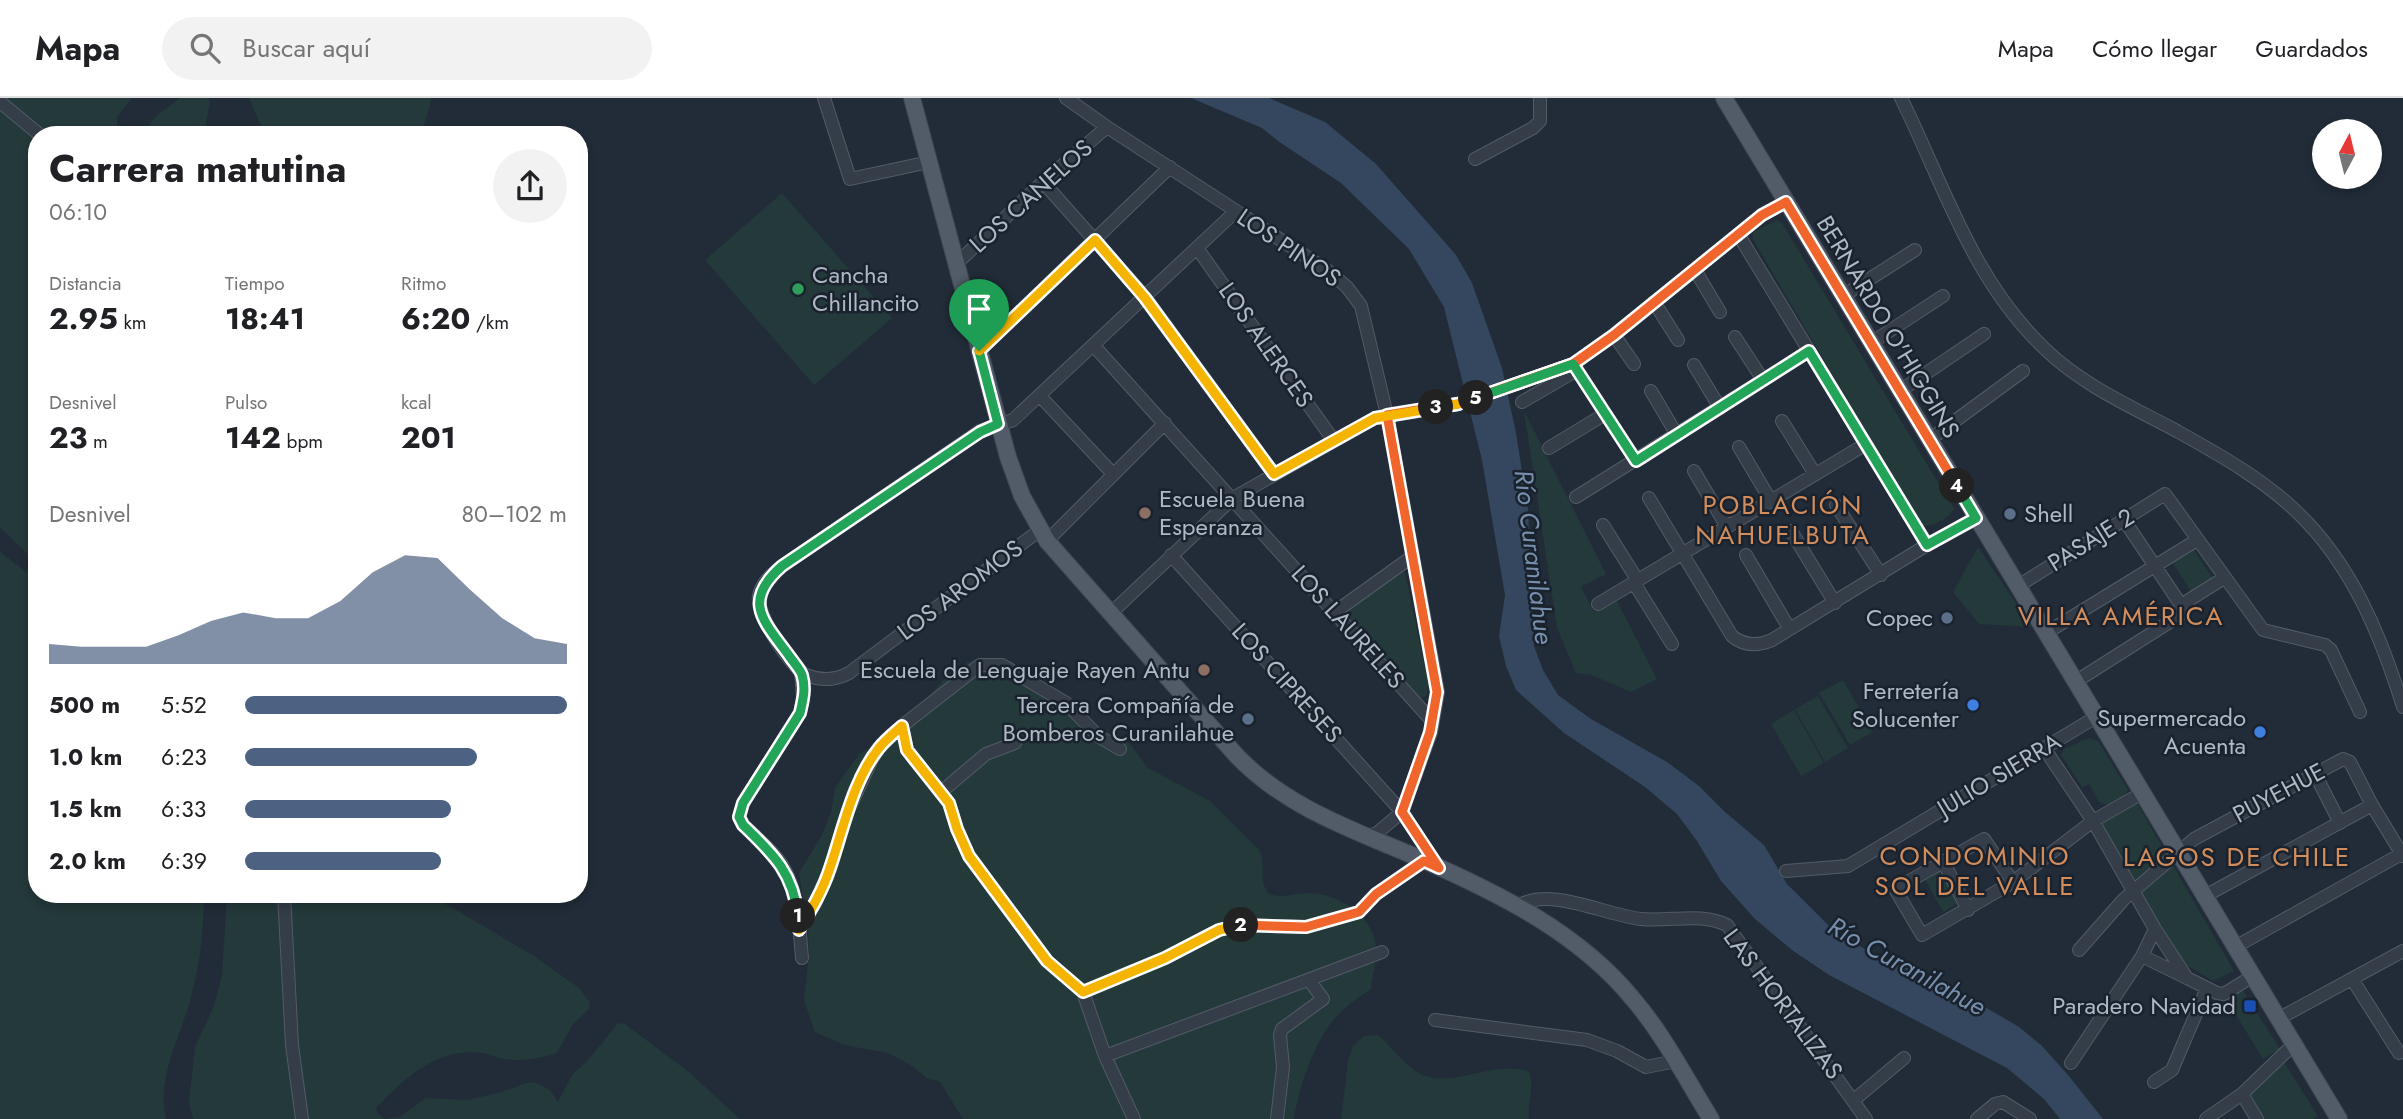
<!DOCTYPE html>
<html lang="es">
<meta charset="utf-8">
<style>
:root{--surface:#fff;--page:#f2f2f2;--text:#202124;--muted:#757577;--line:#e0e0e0;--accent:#4d6282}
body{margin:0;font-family:Jost,sans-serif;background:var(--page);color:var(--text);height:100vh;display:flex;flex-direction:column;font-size:26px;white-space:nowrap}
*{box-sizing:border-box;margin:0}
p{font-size:23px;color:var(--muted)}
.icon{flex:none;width:38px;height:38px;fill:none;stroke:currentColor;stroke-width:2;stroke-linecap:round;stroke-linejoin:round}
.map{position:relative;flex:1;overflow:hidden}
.drawer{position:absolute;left:28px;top:28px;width:560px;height:777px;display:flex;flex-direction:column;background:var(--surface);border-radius:28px;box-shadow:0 4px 10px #0003}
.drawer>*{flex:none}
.needle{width:46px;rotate:7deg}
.fabs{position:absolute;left:2312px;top:21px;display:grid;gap:14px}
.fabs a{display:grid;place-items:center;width:70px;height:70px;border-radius:50%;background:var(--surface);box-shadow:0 4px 10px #0003;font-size:35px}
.pin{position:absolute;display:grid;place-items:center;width:60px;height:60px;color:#fff;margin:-72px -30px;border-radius:50% 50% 50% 0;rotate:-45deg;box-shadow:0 0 7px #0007}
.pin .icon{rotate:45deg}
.km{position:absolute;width:35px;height:35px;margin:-18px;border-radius:50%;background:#222;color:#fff;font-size:19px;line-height:35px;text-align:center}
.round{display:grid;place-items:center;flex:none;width:74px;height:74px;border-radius:37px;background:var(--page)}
.overview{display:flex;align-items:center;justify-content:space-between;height:119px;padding:0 21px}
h1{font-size:38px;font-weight:700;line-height:52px}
.stats{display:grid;grid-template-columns:repeat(3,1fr);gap:10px;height:119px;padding:7px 21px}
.stats div{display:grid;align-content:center}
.stats b{font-size:30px;font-weight:700}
.stats small{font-size:19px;font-weight:400}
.stats p{font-size:19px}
.chart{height:196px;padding:14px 21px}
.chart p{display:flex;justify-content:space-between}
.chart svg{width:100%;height:126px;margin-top:7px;fill:var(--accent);opacity:.7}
ul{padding:0 21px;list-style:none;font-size:23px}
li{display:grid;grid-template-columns:112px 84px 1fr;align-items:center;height:52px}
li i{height:18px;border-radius:9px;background:var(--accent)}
header{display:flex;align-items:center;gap:42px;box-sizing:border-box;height:98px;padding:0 35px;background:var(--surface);border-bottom:2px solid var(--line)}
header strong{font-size:33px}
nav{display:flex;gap:38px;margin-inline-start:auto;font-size:24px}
.search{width:490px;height:63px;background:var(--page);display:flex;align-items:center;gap:18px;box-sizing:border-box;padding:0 24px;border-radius:38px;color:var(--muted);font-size:26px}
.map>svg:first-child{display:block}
</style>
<header>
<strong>Mapa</strong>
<div class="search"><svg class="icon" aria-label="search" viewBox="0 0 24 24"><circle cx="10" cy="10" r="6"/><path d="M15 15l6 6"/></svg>Buscar aquí</div>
<nav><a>Mapa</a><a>Cómo llegar</a><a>Guardados</a></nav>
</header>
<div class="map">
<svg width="2403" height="1021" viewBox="0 0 2403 1021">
<rect width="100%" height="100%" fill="#212c38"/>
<path fill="#24393a" d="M0 0H132L117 19V27L124 37H37V464C23 453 13 441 0 430Z
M180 0H208L210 3 204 37H141L156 18Z
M249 0H432L421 37H268L260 26Z
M782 95 892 220 814 287 705 162Z
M1777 122 1782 125 1954 411C1949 420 1931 430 1921 428L1753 141V134Z
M1524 313 1606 476 1581 489 1594 514 1617 503 1657 581 1631 594 1592 577 1576 575 1557 530Z
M1978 449 2032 529 1979 526 1953 494Z
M2192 449 2213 481 2192 495 2171 462Z
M0 454 37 482V796H204C204 830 200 867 191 899 181 939 156 978 166 1021H0Z
M1405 474 1429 589 1426 598 1419 600 1343 514 1395 476Z
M983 560 1005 564 1075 606 1102 631 1130 646 1148 670 1210 703 1260 753C1266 769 1258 782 1269 796 1283 801 1293 795 1307 795 1335 794 1372 816 1376 847 1378 860 1372 877 1371 891 1359 899 1346 908 1336 919 1315 941 1298 992 1294 1021H963L940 984 927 980 912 968 888 955 844 947 815 934 804 902 809 857 808 833 799 775 822 737 831 714 835 690 860 655 880 645 916 613 945 580 968 564Z
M1843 582 1873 634 1850 647 1819 595Z
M1818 598 1848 650 1825 664 1795 611Z
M1794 612 1824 665 1801 678 1771 626Z
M2089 640 2098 643 2128 692 2124 698 2107 707 2099 704 2089 686 2082 689 2061 657 2064 651Z
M2137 705 2234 873 2213 883 2183 865 2098 726Z
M1943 769 1962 803 1943 814 1924 780Z
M227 796H429L534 858 578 889 590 904 589 911 573 926 557 955C540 960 521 964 504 961 496 960 490 956 483 955 437 949 406 979 376 1010L378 1016 385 1021 399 1019 426 1000 467 1002 498 995 529 984 537 985 550 992 558 1004 572 977 589 961 618 925 625 926 689 974 740 1021H193L189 1004 195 949 214 908 222 877Z
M2242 891 2280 951 2263 961 2226 901Z
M1378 937C1392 948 1401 964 1417 974 1449 994 1493 960 1529 974 1535 988 1527 1006 1529 1021H1341L1348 963 1353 948 1364 938Z
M2284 964 2318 1018 2313 1021H2261L2247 1000Z"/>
<path fill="#35475f" d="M1191 0H1269L1325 24 1376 66 1456 157 1472 185 1502 270 1516 335 1528 412 1534 548 1543 572 1558 597 1591 621 1667 664 1699 688 1724 713 1764 747 1787 786 1836 835 1876 857 1949 888 2019 929 2041 947 2068 977 2103 1021H2060L2044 1001 2007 970 1829 877 1792 852 1755 821 1721 783 1697 743 1677 716 1645 689 1564 635 1516 592 1506 568 1499 538 1505 497 1482 362 1444 209 1409 151 1341 85 1278 43 1262 30Z"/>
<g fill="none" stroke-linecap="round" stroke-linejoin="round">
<defs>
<path id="minor" d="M824 0 850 81 929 64
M1066 0 1107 29 1327 172 1347 189 1361 208 1387 317 1438 594 1431 634 1402 714
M1901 0C1944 87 1972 182 2045 251 2082 287 2130 308 2175 332 2218 356 2262 380 2298 415 2352 467 2381 538 2403 609
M0 4 40 37
M1475 61 1533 30 1540 23V0
M1043 84 1145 199 1274 376
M1738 136 1927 447
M1197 150 1334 343
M955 167 1043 84 1107 29
M1695 172 1720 214
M1843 198 1915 152
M1654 204 1678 242
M1614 237 1634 266
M1735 239 1763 282
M1871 245 1943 198
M1094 248 1432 623
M979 253 1170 69
M1573 266 1636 363
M1694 267 1720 310
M1651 293 1677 337
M1900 293 1984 236
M1040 298 1113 376
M1522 304 1577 272
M1782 323 1815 376
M1929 342 2023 273
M1739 349 1771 403
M1549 350 1605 316
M1694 373 1727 429
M1576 399 1809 253
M1649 400 1732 538C1744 548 1758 548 1772 542L1927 447 1977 420
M1836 407 1881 477
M2124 422 2181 507
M1603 427 1638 483
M1040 432 849 575C836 582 821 583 806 577 790 569 756 516 759 498 761 485 772 476 782 468L980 333 1013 322 1235 114
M1791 433 1835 505
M1047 443 1165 325
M1171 457 1402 714 1439 770
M1746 457 1789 530
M1634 485 1672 546
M2018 488 2165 396 2263 532 2325 547 2331 552 2360 614
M1598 506 1866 346
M1335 514 1413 458
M1110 516 1233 400 1375 320 1458 306 1573 266 1614 237 1762 117 1786 104
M2046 535 2197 442
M801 573 803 600 800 615 743 705 739 719 743 727C756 739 772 752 782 767 799 795 799 828 802 860
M2075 584 2179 518 2181 507 2224 480
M902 628 907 652 949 705 957 731 969 758 1047 863 1083 894 1105 958 1134 1021
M2044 650 2093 723 2155 831 2187 880 2217 895 2224 896 2253 878
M2315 676 2340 725
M941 694 986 656 1015 645
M1366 739 1377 735 1402 714
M1943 763 1968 812
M1786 773 1848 768 2096 619
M2013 784 1984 741 1895 791 1922 837 2013 784 2093 723 2142 695
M284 796 292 947 302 1021
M2205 798 2372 707
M1518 808C1551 788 1604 817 1641 821 1669 824 1702 814 1727 827L1866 1021
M799 832 815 805 830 771 848 713 872 661 879 650 902 628 980 567H1002L1066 605 1098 638 1120 651
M2235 849 2403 755
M2079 852 2124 801 2194 741 2343 661 2350 664 2372 707 2403 758
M2142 858 2187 880
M2352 881 2399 955
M1083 894 1165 860 1219 832 1238 827 1306 829 1359 814 1376 796 1424 763
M2278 921 2403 853
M1435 922 1587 942 1617 953 1646 969 1676 963
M1105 958 1382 854
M2071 965 2142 858 2155 831
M2154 984 2172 972 2207 890
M2242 996 2257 1021
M1854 1002 1904 960
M1277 1021 1283 969 1280 937 1282 931 1323 901 1309 882
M1977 1021 1995 1006 2003 1004 2030 1021
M2206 1021 2242 996 2294 946"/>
<path id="major" d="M912 0 1008 359 1022 398 1047 443 1236 657C1287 711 1357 733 1423 762 1500 796 1579 835 1633 901 1664 937 1686 981 1711 1021
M1724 0 2339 1021"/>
</defs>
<use href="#minor" stroke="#525b66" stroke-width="14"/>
<use href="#major" stroke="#3e4652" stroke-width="18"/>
<use href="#minor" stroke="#353d49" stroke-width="12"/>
<use href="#major" stroke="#525c69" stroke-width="16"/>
</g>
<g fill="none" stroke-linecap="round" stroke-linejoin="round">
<defs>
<path id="split-1" d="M798 818C793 774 773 756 743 727L739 719 743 705 800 615C803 602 806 590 802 577 800 571 794 565 790 559 764 523 741 504 782 468L980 334 998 326 979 253"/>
<path id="split-2" d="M798 818 799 832C811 812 823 792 830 770 843 732 853 682 879 650 885 642 894 635 902 628L907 652 949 705 957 731 969 758 1047 863 1083 894 1165 860 1219 832 1241 827"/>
<path id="split-3" d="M1241 827 1306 829 1359 814 1376 796 1424 763 1439 770 1402 714 1430 634 1437 594 1387 317 1436 309"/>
<path id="split-4" d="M1436 309 1458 306 1573 266 1614 237 1762 117 1786 104 1957 388"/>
<path id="split-5" d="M1476 300 1573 266 1636 363 1809 253 1927 447 1976 420 1957 388"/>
<path id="split-6" d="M979 253 1095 142 1145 200 1274 376 1375 320 1458 306 1476 300"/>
</defs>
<use href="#split-1" stroke="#fff" stroke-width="14"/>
<use href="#split-2" stroke="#fff" stroke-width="14"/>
<use href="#split-3" stroke="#fff" stroke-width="14"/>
<use href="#split-4" stroke="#fff" stroke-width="14"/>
<use href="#split-5" stroke="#fff" stroke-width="14"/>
<use href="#split-6" stroke="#fff" stroke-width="14"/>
<use href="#split-1" stroke="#22a559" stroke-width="9"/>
<use href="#split-2" stroke="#f5b400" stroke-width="9"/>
<use href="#split-3" stroke="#f0652b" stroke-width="9"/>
<use href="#split-4" stroke="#f0652b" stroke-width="9"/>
<use href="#split-5" stroke="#22a559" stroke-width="9"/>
<use href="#split-6" stroke="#f5b400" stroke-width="9"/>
</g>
<circle fill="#2e9e5b" stroke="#1a222d" stroke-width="2.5" cx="798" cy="191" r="7"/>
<g fill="#8d6e63" stroke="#1a222d" stroke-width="2.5">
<circle cx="1145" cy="415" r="7"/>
<circle cx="1204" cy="572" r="7"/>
</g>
<g fill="#5c6f8a" stroke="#1a222d" stroke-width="2.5">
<circle cx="2010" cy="416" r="7"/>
<circle cx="1947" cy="520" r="7"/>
<circle cx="1248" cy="621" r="7"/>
</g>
<g fill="#3f7fe0" stroke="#1a222d" stroke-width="2.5">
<circle cx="1973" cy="607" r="7"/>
<circle cx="2260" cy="634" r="7"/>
</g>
<rect fill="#1a4fb4" stroke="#1a222d" stroke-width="2.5" x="2243" y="901" width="14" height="14" rx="3.5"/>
<g text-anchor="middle" stroke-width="5" stroke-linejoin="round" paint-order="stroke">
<g font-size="24" fill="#afb8c5" stroke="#1a222d">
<text transform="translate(1031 98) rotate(-42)" y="8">LOS CANELOS</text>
<text transform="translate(1289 150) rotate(34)" y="8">LOS PINOS</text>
<text transform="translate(1888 229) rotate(59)" y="8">BERNARDO O'HIGGINS</text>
<text transform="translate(1266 247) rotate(55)" y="8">LOS ALERCES</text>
<text transform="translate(2091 442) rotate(-32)" y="8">PASAJE 2</text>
<text transform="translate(960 492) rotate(-37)" y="8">LOS AROMOS</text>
<text transform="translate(1348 529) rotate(48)" y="8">LOS LAURELES</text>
<text transform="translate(1287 585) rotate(48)" y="8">LOS CIPRESES</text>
<text transform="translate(1999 677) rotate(-31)" y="8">JULIO SIERRA</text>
<text transform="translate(2279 695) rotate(-28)" y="8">PUYEHUE</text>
<text transform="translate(1783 906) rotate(53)" y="8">LAS HORTALIZAS</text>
</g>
<g font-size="24" fill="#afb8c5" stroke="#1a222d" text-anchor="end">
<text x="812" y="185" text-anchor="start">Cancha<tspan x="812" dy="28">Chillancito</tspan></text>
<text x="1159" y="409" text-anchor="start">Escuela Buena<tspan x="1159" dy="28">Esperanza</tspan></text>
<text x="2024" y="424" text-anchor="start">Shell</text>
<text x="1933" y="528">Copec</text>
<text x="1190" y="580">Escuela de Lenguaje Rayen Antu</text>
<text x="1959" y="601">Ferretería<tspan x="1959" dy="28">Solucenter</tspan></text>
<text x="1234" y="615">Tercera Compañía de<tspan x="1234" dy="28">Bomberos Curanilahue</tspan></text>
<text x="2246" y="628">Supermercado<tspan x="2246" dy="28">Acuenta</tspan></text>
<text x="2236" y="916">Paradero Navidad</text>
</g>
<g font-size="26" letter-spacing="2" fill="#d28d5d" stroke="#1a222d">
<text x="1783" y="416">POBLACIÓN<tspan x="1783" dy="30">NAHUELBUTA</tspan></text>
<text x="2121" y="527">VILLA AMÉRICA</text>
<text x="1975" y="767">CONDOMINIO<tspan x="1975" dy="30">SOL DEL VALLE</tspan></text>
<text x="2237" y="768">LAGOS DE CHILE</text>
</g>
<g font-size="26" font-style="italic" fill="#778fad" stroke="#1a222d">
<text transform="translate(1534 459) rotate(83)" y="9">Río Curanilahue</text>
<text transform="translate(1907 868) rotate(29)" y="9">Río Curanilahue</text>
</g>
</g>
</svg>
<div class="fabs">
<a><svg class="needle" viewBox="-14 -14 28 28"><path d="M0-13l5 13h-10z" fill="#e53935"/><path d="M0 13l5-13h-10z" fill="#757577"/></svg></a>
</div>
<div class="pin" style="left:979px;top:253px;background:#1e9e55"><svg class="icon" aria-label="arrive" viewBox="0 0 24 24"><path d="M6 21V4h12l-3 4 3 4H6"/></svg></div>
<b class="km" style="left:798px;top:818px">1</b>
<b class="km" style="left:1241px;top:827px">2</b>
<b class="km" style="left:1436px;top:309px">3</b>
<b class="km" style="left:1957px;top:388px">4</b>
<b class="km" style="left:1476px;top:300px">5</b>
<section class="drawer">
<div class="overview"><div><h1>Carrera matutina</h1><p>06:10</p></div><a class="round"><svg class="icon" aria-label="share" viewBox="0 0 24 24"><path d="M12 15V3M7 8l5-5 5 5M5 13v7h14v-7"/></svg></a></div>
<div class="stats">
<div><p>Distancia</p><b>2.95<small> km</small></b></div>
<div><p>Tiempo</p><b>18:41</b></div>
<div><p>Ritmo</p><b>6:20<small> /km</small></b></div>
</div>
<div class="stats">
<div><p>Desnivel</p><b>23<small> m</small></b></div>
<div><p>Pulso</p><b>142<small> bpm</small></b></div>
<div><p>kcal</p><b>201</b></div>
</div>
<div class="chart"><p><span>Desnivel</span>80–102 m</p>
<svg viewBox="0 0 160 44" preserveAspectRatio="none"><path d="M0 44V37L10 38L20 38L30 38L40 34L50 29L60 26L70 28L80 28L90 22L100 12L110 6L120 7L130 18L140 28L150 35L160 37V44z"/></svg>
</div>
<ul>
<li><b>500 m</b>5:52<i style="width:100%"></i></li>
<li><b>1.0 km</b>6:23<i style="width:72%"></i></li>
<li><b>1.5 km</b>6:33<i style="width:64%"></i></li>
<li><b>2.0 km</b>6:39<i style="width:61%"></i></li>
</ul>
</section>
</div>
